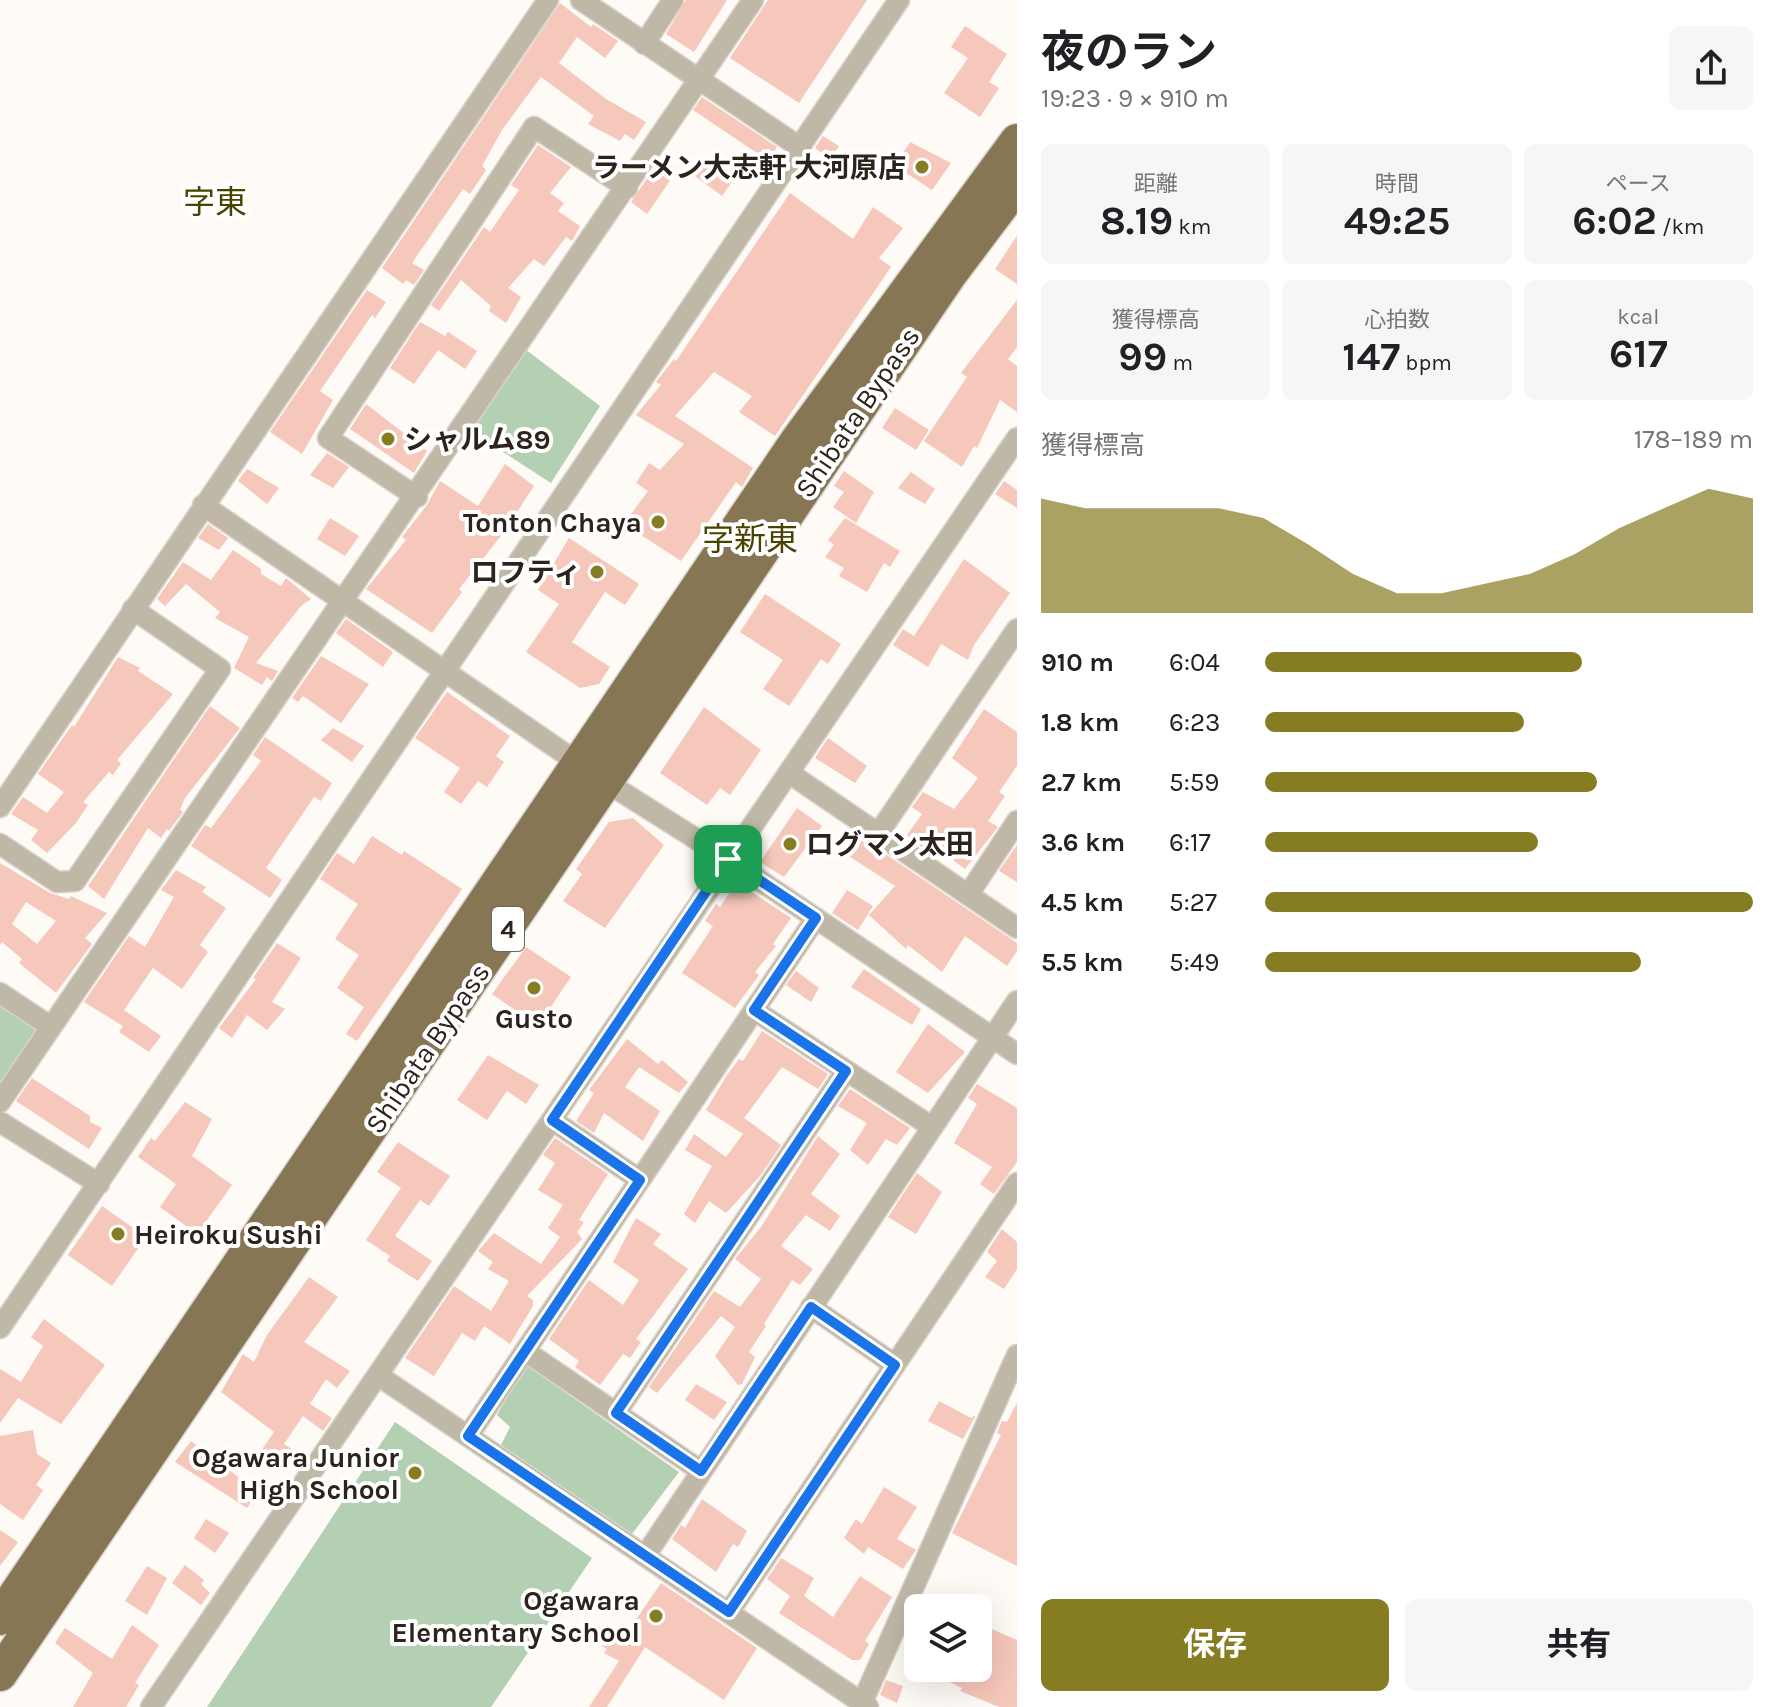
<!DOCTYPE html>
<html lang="ja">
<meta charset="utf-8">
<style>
:root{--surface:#fff;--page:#f6f6f6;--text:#202124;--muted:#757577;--accent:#867c22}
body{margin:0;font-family:Karla,"Noto Sans JP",sans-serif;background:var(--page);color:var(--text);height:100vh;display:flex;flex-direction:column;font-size:30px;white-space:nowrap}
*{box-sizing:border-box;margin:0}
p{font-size:26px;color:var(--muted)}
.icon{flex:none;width:44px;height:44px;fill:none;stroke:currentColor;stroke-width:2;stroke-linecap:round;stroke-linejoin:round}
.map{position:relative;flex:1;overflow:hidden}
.panel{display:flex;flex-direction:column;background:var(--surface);width:760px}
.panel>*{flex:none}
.tools{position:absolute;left:904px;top:1594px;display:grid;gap:16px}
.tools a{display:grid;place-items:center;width:88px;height:88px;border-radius:12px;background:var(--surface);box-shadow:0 8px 32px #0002;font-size:40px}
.pin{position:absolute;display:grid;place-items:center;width:68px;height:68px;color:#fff;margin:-34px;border-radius:16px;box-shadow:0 4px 12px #0006}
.round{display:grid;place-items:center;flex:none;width:84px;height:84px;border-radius:12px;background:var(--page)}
.summary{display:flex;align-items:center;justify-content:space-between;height:136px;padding:0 24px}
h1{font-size:44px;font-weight:700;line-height:60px}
.metrics{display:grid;grid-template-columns:repeat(3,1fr);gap:12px;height:136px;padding:8px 24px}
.metrics div{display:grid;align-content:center;border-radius:12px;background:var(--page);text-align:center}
.metrics b{font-size:40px;font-weight:700}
.metrics small{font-size:22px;font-weight:400}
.metrics p{font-size:22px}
.chart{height:224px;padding:16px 24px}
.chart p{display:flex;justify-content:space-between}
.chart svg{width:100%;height:144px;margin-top:8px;fill:var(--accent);opacity:.7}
.primary-button{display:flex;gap:16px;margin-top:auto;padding:16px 24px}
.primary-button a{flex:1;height:92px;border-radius:12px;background:var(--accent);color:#fff;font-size:32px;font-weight:700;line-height:92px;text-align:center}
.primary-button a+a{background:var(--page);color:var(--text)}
ul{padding:0 24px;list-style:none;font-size:26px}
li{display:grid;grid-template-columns:128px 96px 1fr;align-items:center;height:60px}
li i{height:20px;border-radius:10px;background:var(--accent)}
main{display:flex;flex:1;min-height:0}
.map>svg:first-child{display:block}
</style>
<main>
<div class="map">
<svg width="1017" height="1707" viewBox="0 0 1017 1707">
<rect width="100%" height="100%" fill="#fefaf5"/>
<path fill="#b4d0b2" d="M525 349 600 406 551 483 472 432Z
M0 1002 35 1026 36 1033 0 1086Z
M525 1364 679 1472 632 1534 501 1445 510 1427 497 1415Z
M395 1422 592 1558 491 1707H207Z"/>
<path fill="#f6c7bb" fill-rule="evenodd" d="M686 0H727L694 52 666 34Z
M768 0H867L799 103 730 58Z
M560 3 591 27 593 24 618 41 605 58 577 37 559 63 606 99 646 122 634 140 625 134 620 141 588 124 594 116 541 77 502 130 482 166 486 170 470 194 463 189 412 263 424 270 414 285 406 280 403 284 382 268Z
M965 26 1007 54 989 82 999 88 980 117 944 93 968 58 951 47Z
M702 97 777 147 769 161 693 110Z
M823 136 839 146 831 159 815 148Z
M910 142 951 163 932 190 895 166Z
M538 145 571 167 550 193 564 203 558 211 580 226 572 241 566 237 544 266 534 259 508 288 521 297 506 323 489 311 491 306 461 280 439 311 431 305 484 227 490 232 519 190 511 185Z
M704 157 734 179 722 196 692 174Z
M659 161 676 172 647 214 631 202Z
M790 193 853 239 873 207 903 228 879 258 891 267 775 436 739 412 752 396 714 372 675 416 753 468 742 487 736 482 681 561 624 524 648 491 636 483 649 463 660 470 684 444 636 415 661 385 656 382 674 359 676 361Z
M1017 236V284L995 269Z
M367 290 386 302 375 318 372 315 320 391 333 400 302 454 270 432Z
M1017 300V347L1008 359 1017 366V412L1000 400 977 448 974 446 962 467 924 441 967 377 961 373Z
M420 322 445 336 448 332 477 351 465 369 438 350 414 384 390 368Z
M366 404 427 451 414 473 350 429Z
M895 408 929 430 916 450 882 428Z
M327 453 349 467 333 488 310 475Z
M505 464 534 486 504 532 459 589 462 592 432 633 366 589 406 540 402 537 427 505 440 481 478 506Z
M247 469 279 488 267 504 238 481Z
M844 471 874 492 856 523 833 507 844 492 834 486Z
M911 472 935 489 925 504 898 488Z
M1004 481 1017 490V508L995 494Z
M330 518 359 536 345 556 317 539Z
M845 518 900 551 890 567 884 563 867 592 839 576 844 568 825 557 834 545 828 540Z
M208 524 228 538 219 550 198 538Z
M569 538 639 584 625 605 605 592 572 642 610 667 599 684 580 688 526 652 559 604 538 590Z
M233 550 261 569V574L281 586 286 578 311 599 301 606 256 663 278 671 272 681 267 677 262 685 234 668 249 637 215 618 220 612 186 584 165 606 157 599 183 562 211 580Z
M964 559 1010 593 974 645 968 660 941 644 928 667 893 645 903 629 914 636Z
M765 594 841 644 828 664 821 659 789 706 763 689 783 660 740 632Z
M346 619 393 652 383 667 336 633Z
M321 656 369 684 341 723 303 696 298 702 292 698Z
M118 657 140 668 138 671 173 694 117 760 121 763 113 775 109 772 83 802 88 805 76 823 47 853 31 840 38 830 11 814 23 797 47 813 64 792 38 774 72 725 74 727Z
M447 692 510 736 496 756 504 762 487 787 478 781 461 804 444 792 460 768 415 738Z
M210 706 240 728 185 798 180 810 183 812 169 831 167 829 161 838 148 828 104 899 88 886Z
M704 707 761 750 730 795 720 788 707 805 660 773Z
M984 709 1017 732V766L999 792 1005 796 988 821 998 827 965 869 927 841 923 848 907 835 922 814 912 807 923 792 954 809 978 778 952 758Z
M333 728 364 746 352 762 321 740Z
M265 737 332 783 321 801 314 797 266 868 282 880 270 898 191 846 205 825 211 828 261 761 253 755Z
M828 738 867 766 855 783 815 758Z
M797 808 822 826 784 877 760 862Z
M633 818 664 845 605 928 563 901 582 874 576 869 609 822Z
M850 830 1017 943V951L1007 966 965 936 942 972 908 945 906 949 869 915 895 886 838 849Z
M372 836 402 855 404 851 462 889 357 1041 346 1034 364 1007 337 988 359 955 335 939 358 904 320 879 337 853 354 864Z
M1017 845V882L999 871Z
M0 863 50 893 69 899 71 896 107 913 85 938 92 944 56 993 19 963 22 959 2 942 0 945ZM26 902 56 921 37 944 12 924Z
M176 870 206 887 202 892 226 908 200 945 208 952 182 989 153 968 124 1010 161 1036 149 1052 119 1032 123 1026 84 1002 129 936 145 947 174 897 161 890Z
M737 882 791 918 773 944 776 946 755 972 759 975 735 1008 682 973 713 926 705 921 716 904 720 907Z
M847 890 873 906 858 930 832 913Z
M277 943 301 958 272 1002 285 1009 267 1030 247 1015 232 1038 219 1028 256 979 253 978Z
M526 947 571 977 538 1026 492 994Z
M864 969 921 1009 912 1025 851 987Z
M796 971 819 988 811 1002 786 985Z
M928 1024 965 1052 928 1093 896 1072Z
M762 1031 828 1074 818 1089 782 1067 744 1118 781 1145 760 1176 726 1213 709 1201 695 1223 684 1214 712 1166 685 1150 694 1134 726 1157 743 1134 706 1110 727 1075 739 1059 743 1061Z
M627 1039 658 1064 662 1060 688 1082 679 1093 639 1067 625 1087 660 1111 643 1141 604 1113 594 1133 576 1121 594 1093 589 1090Z
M488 1055 539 1085 526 1104 507 1091 487 1120 457 1100Z
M32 1078 90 1116V1122L102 1128 89 1149 16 1101Z
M977 1084 1017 1108V1162L994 1194 980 1184 992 1167 954 1143 977 1104 968 1098Z
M850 1089 910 1128 897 1145 886 1139 868 1165 850 1150 867 1123 838 1106Z
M185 1102 212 1119 192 1156 232 1185 197 1234 160 1207 176 1184 138 1157 151 1138 155 1141Z
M818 1136 840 1154 811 1194 840 1216 830 1231 806 1215 783 1243 781 1246 813 1269 800 1285 792 1280 764 1324 766 1326 749 1352 755 1357 742 1384 738 1385 715 1356 735 1327 721 1316 657 1393 649 1387 714 1291 740 1307 761 1279 735 1259 761 1227Z
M555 1138 608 1174 579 1220 584 1222 577 1232 582 1239 527 1296 533 1300V1306L510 1344 484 1326 475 1341 462 1333 434 1376 405 1358 454 1286 491 1311 509 1281 488 1269 493 1262 478 1251 494 1233 541 1264 560 1237 548 1228 563 1205 538 1190 555 1163 543 1155Z
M398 1142 450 1176 429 1206 420 1200 395 1236 432 1261 418 1281 387 1261 390 1256 366 1240 401 1188 377 1172Z
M917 1173 942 1192 916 1234 888 1217Z
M102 1206 146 1237 112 1286 68 1255Z
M636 1218 661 1234 653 1244 688 1269 636 1339 641 1342 630 1358 623 1354 600 1385 575 1367 579 1361 549 1339 589 1280 623 1305 639 1280 613 1262Z
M1002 1229 1017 1242V1269L1004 1289 985 1277 997 1261 987 1252Z
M309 1277 338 1297 304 1342 350 1371 337 1388 326 1379 310 1404 332 1418 323 1431 303 1416 284 1444 296 1452 283 1470 258 1455 274 1432 221 1392 243 1354 254 1362 267 1335Z
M44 1319 105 1365 61 1424 18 1398 0 1423V1369L21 1382 43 1346 31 1337Z
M696 1384 727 1402 714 1420 685 1400Z
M939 1401 971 1418 976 1415 963 1439 928 1421Z
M1017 1403V1566L952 1533 1001 1435 997 1433 1002 1421 1007 1422Z
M33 1430 37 1454 51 1463 36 1485 43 1490 23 1520 0 1504V1436Z
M191 1441 258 1492 247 1508 175 1462Z
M884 1487 917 1507 897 1539 916 1550 903 1569 868 1547 864 1554 844 1538 856 1519 862 1524Z
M702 1499 747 1531 738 1547 733 1544 716 1572 672 1539 681 1525 685 1528Z
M206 1519 229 1533 215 1553 194 1538Z
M0 1530 18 1542 0 1566Z
M781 1558 814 1578 804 1596 833 1617 860 1576 892 1597 865 1641 869 1644 860 1660H852L779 1613 790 1596 767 1579Z
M185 1565 204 1580 201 1584 210 1593 201 1605 172 1583Z
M147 1566 167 1578 147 1615 125 1601Z
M661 1583 757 1648 724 1700 645 1647 607 1707H589L619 1661 604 1653 607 1649 602 1646 611 1632 624 1637Z
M978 1623 1017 1640V1707H999L960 1691 962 1688 920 1668H978Z
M132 1625 159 1645 135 1683 139 1685 126 1707H73L93 1673 55 1643 65 1628 112 1659Z
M886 1680 903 1686 897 1703 880 1695Z"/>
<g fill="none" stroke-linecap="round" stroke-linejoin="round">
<defs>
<path id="minor" d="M581 0 801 148
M644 44 673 0
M417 497 328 438 534 127 627 188
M203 505 606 782 728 859 1017 1054
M789 773 1017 928
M0 807 548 0
M878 834 1017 629
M0 844 57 882 75 881 220 669 133 609
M968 895 1017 821
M0 993 51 1027
M754 1010 932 1127
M0 1102 753 0
M552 1120 640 1180
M0 1122 99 1184
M811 1307 895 1365
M0 1328 899 0
M379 1376 645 1556
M616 1413 846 1071
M468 1436 525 1351
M701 1471 525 1351 816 918
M729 1612 1017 1183
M862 1703 1017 1355
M151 1707 1017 438
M868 1707 645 1556 1017 1001"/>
<path id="trunk" d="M0 1618 797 441 1017 141
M0 1674 950 274 1017 185"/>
</defs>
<use href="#minor" stroke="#d8d3ce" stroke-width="23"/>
<use href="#trunk" stroke="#d8d3ce" stroke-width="37"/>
<use href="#minor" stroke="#c0b8a7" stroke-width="20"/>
<use href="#trunk" stroke="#867654" stroke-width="34"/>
</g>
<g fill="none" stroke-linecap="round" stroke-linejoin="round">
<defs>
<path id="route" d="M728 859 816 918 754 1010 846 1071 616 1413 701 1471 811 1307 895 1365 729 1612 468 1436 640 1180 552 1120Z"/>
</defs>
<use href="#route" stroke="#fff" stroke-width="16"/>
<use href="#route" stroke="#1a73e8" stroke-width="10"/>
</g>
<g fill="#867c22" stroke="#fff" stroke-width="3">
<circle cx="922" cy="167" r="8"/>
<circle cx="388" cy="439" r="8"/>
<circle cx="658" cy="522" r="8"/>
<circle cx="597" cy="572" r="8"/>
<circle cx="790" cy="844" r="8"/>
<circle cx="534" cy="988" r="8"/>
<circle cx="118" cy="1234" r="8"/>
<circle cx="415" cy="1473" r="8"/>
<circle cx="656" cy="1616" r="8"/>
</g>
<g text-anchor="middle" stroke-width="8" stroke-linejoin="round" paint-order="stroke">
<rect fill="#fff" stroke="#6b6660" stroke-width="2" x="492" y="907" width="32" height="44" rx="6"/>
<g font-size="26" font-weight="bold" fill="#2c241c">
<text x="508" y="938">4</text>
</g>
<g font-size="28" font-weight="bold" fill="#2c241c" stroke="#fff" text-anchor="end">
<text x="906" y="177">ラーメン大志軒 大河原店</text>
<text x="404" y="449" text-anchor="start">シャルム89</text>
<text x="642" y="532">Tonton Chaya</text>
<text x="581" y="582">ロフティ</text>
<text x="806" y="854" text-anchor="start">ログマン太田</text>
<text x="534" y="1028" text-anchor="middle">Gusto</text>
<text x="134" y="1244" text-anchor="start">Heiroku Sushi</text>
<text x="399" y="1467">Ogawara Junior<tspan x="399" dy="32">High School</tspan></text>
<text x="640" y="1610">Ogawara<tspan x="640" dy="32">Elementary School</tspan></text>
</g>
<g font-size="28" fill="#2c241c" stroke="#fff">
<text transform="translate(857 412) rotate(-56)" y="10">Shibata Bypass</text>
<text transform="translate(427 1048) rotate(-56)" y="10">Shibata Bypass</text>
</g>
<g font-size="32" fill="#494300" stroke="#fff">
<text x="215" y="213">字東</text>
<text x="750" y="550">字新東</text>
</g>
</g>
</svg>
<div class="tools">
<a><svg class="icon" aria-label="layers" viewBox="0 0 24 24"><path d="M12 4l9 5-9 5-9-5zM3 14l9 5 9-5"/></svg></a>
</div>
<div class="pin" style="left:728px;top:859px;background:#1e9e55"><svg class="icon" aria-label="arrive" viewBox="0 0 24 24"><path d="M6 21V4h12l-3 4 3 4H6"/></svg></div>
</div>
<section class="panel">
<div class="summary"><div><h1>夜のラン</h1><p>19:23 · 9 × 910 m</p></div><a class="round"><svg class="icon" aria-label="share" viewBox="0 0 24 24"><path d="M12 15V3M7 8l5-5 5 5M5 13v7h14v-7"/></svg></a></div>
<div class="metrics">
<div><p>距離</p><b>8.19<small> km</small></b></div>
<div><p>時間</p><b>49:25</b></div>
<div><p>ペース</p><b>6:02<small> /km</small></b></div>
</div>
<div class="metrics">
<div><p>獲得標高</p><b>99<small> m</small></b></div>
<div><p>心拍数</p><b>147<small> bpm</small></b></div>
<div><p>kcal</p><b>617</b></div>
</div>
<div class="chart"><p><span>獲得標高</span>178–189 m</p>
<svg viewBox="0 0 160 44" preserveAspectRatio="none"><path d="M0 44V9L10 12L20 12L30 12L40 12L50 15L60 23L70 32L80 38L90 38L100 35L110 32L120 26L130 18L140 12L150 6L160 9V44z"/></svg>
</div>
<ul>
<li><b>910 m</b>6:04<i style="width:65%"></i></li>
<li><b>1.8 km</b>6:23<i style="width:53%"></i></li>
<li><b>2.7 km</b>5:59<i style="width:68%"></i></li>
<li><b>3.6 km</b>6:17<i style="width:56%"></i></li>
<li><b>4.5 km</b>5:27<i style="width:100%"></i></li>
<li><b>5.5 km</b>5:49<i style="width:77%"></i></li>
</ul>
<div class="primary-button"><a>保存</a><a>共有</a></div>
</section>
</main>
